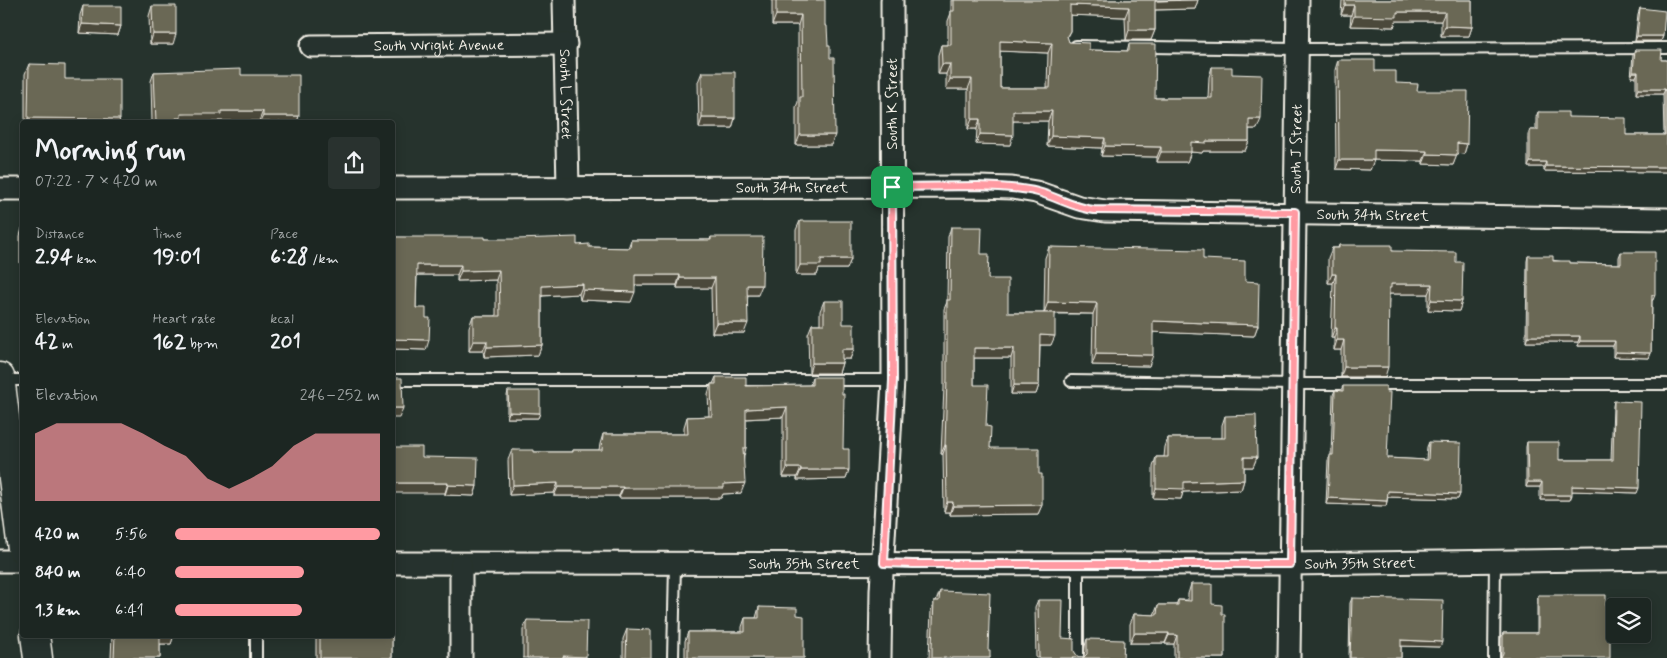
<!DOCTYPE html>
<meta charset="utf-8">
<style>
:root{--surface:#1c2622;--page:#29322f;--text:#f1f3f6;--muted:#a0a5a5;--line:#3a4340;--accent:#ff9aa2}
body{margin:0;font-family:Mynerve,sans-serif;background:var(--page);color:var(--text);height:100vh;display:flex;flex-direction:column;font-size:19px;white-space:nowrap}
*{box-sizing:border-box;margin:0}
p{font-size:16px;color:var(--muted)}
.icon{flex:none;width:28px;height:28px;fill:none;stroke:currentColor;stroke-width:2;stroke-linecap:round;stroke-linejoin:round}
.map{position:relative;flex:1;overflow:hidden}
.panel{position:absolute;left:20px;top:120px;width:375px;height:518px;display:flex;flex-direction:column;background:var(--surface);border-radius:5px;box-shadow:0 2px 12px #0003,0 0 0 1px var(--line)}
.panel>*{flex:none}
.buttons{position:absolute;left:1606px;top:598px;display:grid;gap:10px}
.buttons a{display:grid;place-items:center;width:45px;height:45px;border-radius:5px;background:var(--surface);box-shadow:0 2px 12px #0003,0 0 0 1px var(--line);font-size:25px}
.pin{position:absolute;display:grid;place-items:center;width:42px;height:42px;color:#fff;margin:-21px;border-radius:10px;box-shadow:0 2px 8px #0006}
.round{display:grid;place-items:center;flex:none;width:52px;height:52px;border-radius:5px;background:var(--page)}
.summary{display:flex;align-items:center;justify-content:space-between;height:85px;padding:0 15px}
h1{font-size:28px;font-weight:700;line-height:38px}
.metrics{display:grid;grid-template-columns:repeat(3,1fr);gap:8px;height:85px;padding:5px 15px}
.metrics div{display:grid;align-content:center}
.metrics b{font-size:21px;font-weight:700}
.metrics small{font-size:14px;font-weight:400}
.metrics p{font-size:14px}
.chart{height:140px;padding:10px 15px}
.chart p{display:flex;justify-content:space-between}
.chart svg{width:100%;height:90px;margin-top:5px;fill:var(--accent);opacity:.7}
ul{padding:0 15px;list-style:none;font-size:16px}
li{display:grid;grid-template-columns:80px 60px 1fr;align-items:center;height:38px}
li i{height:12px;border-radius:6px;background:var(--accent)}
.map>svg:first-child{display:block}
</style>
<div class="map">
<svg width="1667" height="658" viewBox="0 0 1667 658">
<rect width="100%" height="100%" fill="#26332d"/>
<filter id="ink" filterUnits="userSpaceOnUse"><feTurbulence type="fractalNoise" baseFrequency=".02" numOctaves="2"/><feDisplacementMap in="SourceGraphic" scale="10" xChannelSelector="R" yChannelSelector="G"/><feConvolveMatrix kernelMatrix="1 2 1 2 8 2 1 2 1" color-interpolation-filters="sRGB"/></filter>
<g filter="url(#ink)">
<g fill="none" stroke-linecap="round" stroke-linejoin="round">
<defs>
<path id="lane" d="M1076 46 1297 49 1667 48
M1 380H22
M392 380H893
M1071 381 1293 384H1667
M256 658V635
M673 658 675 564
M1078 658V565
M1494 658 1495 561"/>
<g id="street">
<path id="s1" d="M564 0 568 188"/>
<path id="s2" d="M311 46 566 44"/>
<path id="s3" d="M392 188 979 187 1012 188 1036 192 1079 207 1105 211 1667 219"/>
<path d="M0 189H22"/>
<path d="M0 561H22"/>
<path id="s4" d="M392 563 1290 564 1667 559"/>
<path d="M461 658V564"/>
<path d="M880 658 881 591 893 380 892 0"/>
<path id="s5" d="M1289 658 1298 0"/>
</g>
<path id="secondary" d="M0 377 22 549
M35 635 38 658"/>
</defs>
<use href="#lane" stroke="#f4f1e8" stroke-width="14"/>
<use href="#street" stroke="#f4f1e8" stroke-width="25"/>
<use href="#secondary" stroke="#f4f1e8" stroke-width="31"/>
<use href="#lane" stroke="#26332d" stroke-width="10"/>
<use href="#street" stroke="#26332d" stroke-width="21"/>
<use href="#secondary" stroke="#26332d" stroke-width="28"/>
</g>
<path fill="#5c5948" stroke="#f4f1e8" fill-rule="evenodd" d="M772 0H820L825 26 831 145H796V107L798 102V25H772Z
M951 0H1198L1195 9 1155 10V30L1151 40H1126L1125 17 1070 15V31L1067 37 1069 42 1089 50 1127 51 1129 44 1155 98H1208L1209 77 1212 67 1232 74 1257 129H1249V141L1245 151H1203L1202 153 1191 152 1187 162H1157V157L1101 156 1102 148 1047 146 1048 121H1013L1010 145 976 144 977 129H968V89H946V74H938V55L941 45H948V21L951 13ZM1000 51 1048 53 1047 88H1000Z
M1342 0H1472V27L1469 36H1441V21H1396L1394 27 1350 26 1351 15H1341Z
M83 6 121 26 118 35 79 33 80 15Z
M152 6 173 44H150L149 16Z
M1640 8 1663 36 1661 41H1635L1638 14Z
M1635 50 1661 60H1667V172L1544 171V167H1528V135L1530 130H1536V117L1538 112 1568 117 1626 135H1664L1663 94H1636V77H1631L1633 55Z
M1338 60 1375 71 1396 83 1417 91 1467 144 1464 154 1457 153 1453 165 1423 164V161L1374 160 1370 170 1336 169 1335 70Z
M29 64 65 79 120 119 119 122H25V74Z
M154 72 241 75 299 116 297 122H259V121H218V122H152L151 81Z
M702 72 735 118 732 128H699L698 82Z
M800 221 851 259 847 269H819L817 275H796V230Z
M951 227 981 254 988 279 1008 313H1044L1045 258 1049 247 1203 259 1245 281 1258 325 1254 336 1153 332 1149 366 1092 365 1093 314H1055L1051 345H1040L1039 385 1036 394H1011V358H974V385L986 426 990 448 1039 474 1042 505 1038 514 950 515V512H944L943 454H941L944 388V309L947 302 948 237Z
M22 228V263H20V236Z
M392 237 485 239 577 245 589 247 628 248 631 240H710L711 237 758 295H748L744 333H712L711 288H677V285H635L631 302 580 300 579 294 542 296V345L538 355 484 357 483 351H469V327L473 316H496V280L457 281V275H417L416 308 426 350 392 349Z
M1339 245 1392 251 1456 262 1462 301 1459 311 1428 310V294H1389L1385 377H1341V350H1334V338H1331L1333 283H1328V258L1332 248H1338Z
M1621 252 1653 300H1652L1651 353 1649 358 1613 357V346H1578V342H1526L1527 261 1528 256 1570 263 1619 264V257Z
M824 301 843 324 854 349 850 359H842V363L839 373H809L808 334 812 324H820V311Z
M716 377 746 386 810 385 812 377 843 449 846 479 797 480V477H783V417L746 419V448L744 456 741 493 723 494 721 498H619V496H554V493L509 495 508 460 512 450 534 452H573V450H599L600 444 603 434H684V427L687 417 709 416 708 394 711 384H713Z
M1343 386 1387 458 1426 460 1427 447 1429 442 1460 494 1458 499 1388 497 1387 501 1386 506 1326 504 1328 460 1331 455 1333 395 1335 390H1341Z
M508 391 540 413 538 418H507V396Z
M1614 401 1637 493 1572 491 1570 500H1540V487H1526V447L1527 442 1559 460H1611L1613 406Z
M1225 416 1257 457 1253 467H1244V480L1241 490 1183 492 1181 499 1153 498V467L1156 457H1164L1165 447 1168 438H1222V425Z
M422 457 477 486 474 496 445 495V493Z
M1191 584 1222 614 1225 658H1174V644H1165V643H1130V624L1134 614 1154 615 1158 605H1176L1178 600H1188V594Z
M940 591 988 650 990 658H929L931 611 934 601H936Z
M1538 595 1606 633 1501 657V638L1503 633H1537V600Z
M1352 598 1440 647 1401 646V658H1349L1350 603Z
M1038 600 1062 638 1078 657H1084V656L1085 646 1087 639 1123 658H1036L1035 607Z
M759 607 797 615 804 658H685V641L688 632H742V627L745 618H756Z
M527 620 586 657V658H523V630Z
M627 629 651 658H623V639Z
M112 635H174L171 644H160V658H111Z
M316 635H392V658H316Z"/>
<path fill="#4b493b" stroke="#f4f1e8" d="M1198 0 1195 9 1151 10 1155 1Z
M1070 5 1129 7 1125 17 1066 15Z
M1345 5H1354L1351 15H1341Z
M1397 12H1445L1441 21H1396L1394 27 1350 26 1354 16Z
M776 15H801L798 25H772Z
M82 24 121 26 118 35 79 33Z
M1445 26 1472 27 1469 36H1441Z
M1129 30H1155L1151 40H1126Z
M153 34H176L173 44H150Z
M1637 36H1663L1661 41H1635Z
M1000 41 1052 43 1048 53 996 51Z
M942 64H950L946 74H938Z
M1633 72H1638L1636 77H1631Z
M950 79H972L968 89H946Z
M1638 89H1665L1663 94H1636Z
M221 111H263L259 121H218V122H174L176 118 181 114Z
M1013 111H1052L1048 121H1010Z
M263 116H299L297 122H260Z
M28 118 120 119 119 122H27Z
M702 118H735L732 128H699Z
M972 119H980L977 129H968Z
M1249 119H1261L1257 129H1246Z
M980 134 1013 135 1010 145 976 144Z
M800 135H835L831 145H796Z
M1051 136 1105 138 1102 148 1047 146Z
M1206 141H1249L1245 151H1203L1202 153 1191 152 1187 162H1157L1161 152 1191 142Z
M1457 143 1467 144 1464 154 1453 153Z
M1105 146 1161 147 1157 157 1101 156Z
M1374 150 1427 151 1423 161 1370 160Z
M1427 154 1457 155 1453 165 1423 164Z
M1339 160H1374L1370 170 1336 169Z
M1530 162H1546L1544 167H1528Z
M1546 166 1667 167V172L1544 171Z
M821 259H851L847 269H819L817 275H796L800 265Z
M417 265H461L457 275H413Z
M499 270 496 280 457 281 461 271Z
M1332 274H1336L1333 283H1328Z
M635 275H680L677 285H632Z
M680 278H715L711 288H677Z
M583 284 579 294 539 296 542 286Z
M1391 284H1432L1428 294H1389L1388 298 1389 288Z
M747 285H762L758 295H744Z
M583 290 635 292 631 302 580 300Z
M1652 295H1655L1653 300H1650Z
M1431 300 1462 301 1459 311 1428 310Z
M1048 302 1097 303 1093 314 1044 313Z
M1153 321 1258 325 1254 336 1149 332Z
M716 323H748L744 333H712Z
M1335 328H1337L1334 338H1331Z
M1040 335 1055 336 1051 345H1036Z
M1528 336H1580L1578 342H1526Z
M392 339 429 340 426 350 392 349Z
M1337 340H1344L1341 350H1334Z
M473 341H487L483 351H469Z
M1580 341H1615L1613 346H1578Z
M542 345 538 355 484 357 487 347Z
M974 348H1014L1011 358H970Z
M842 349H854L850 359H839Z
M1615 352 1651 353 1649 358 1613 357Z
M1096 354 1153 355 1149 366 1092 365Z
M812 363H842L839 373H809Z
M1344 367H1388L1385 377H1341Z
M1014 385H1039L1036 394H1011Z
M787 407 783 417 743 419 746 409Z
M392 408H403L399 418H392Z
M509 412 540 413 538 418H507Z
M945 445H946L943 454H941Z
M1244 457H1257L1253 467H1241Z
M787 468H801L797 477H783Z
M801 470H849L846 479 797 480Z
M1244 480 1241 490 1183 492 1181 499 1153 498 1156 488 1184 482Z
M1528 482H1542L1540 487H1526Z
M392 483H448L445 493H392Z
M558 483 554 493 509 495 513 485Z
M745 483 741 493 723 494 721 498H619L623 488Z
M448 485 477 486 474 496 445 495Z
M1572 486 1639 488 1637 493 1570 491Z
M558 487H623L619 496H554Z
M1388 491 1460 494 1458 499 1386 497Z
M1542 495H1572L1570 500H1540Z
M1328 498 1387 501 1386 506 1326 504Z
M947 502H953L950 512H944Z
M1042 505 1038 514 950 515 953 506Z
M1134 633H1169L1165 643H1130Z
M160 635H174L171 644H156Z
M1169 635H1177L1174 644H1165Z
M1401 640 1442 642 1440 647 1399 646Z
M563 656 586 657V658H563Z"/>
<path fill="#6b6854" stroke="#f4f1e8" fill-rule="evenodd" d="M776 0H825V26H827L828 46H830V58H834L835 135H800V97H802L801 15H776Z
M954 0H1180L1155 1V30H1129V7L1070 5V31L1067 36 1069 42 1089 43V50L1129 51V44H1156L1155 98H1212V67H1232V74L1262 75 1261 119H1249V141H1206V143L1191 142V152H1161V147L1105 146V138L1051 136 1052 111H1013V135L980 134V119H972V79H950V64H942L941 45H951V11H954ZM1000 41 1052 43 1050 88H1000Z
M1345 0H1472V27L1445 26V12H1397V17L1354 16V5H1345Z
M83 6H121V26L82 24Z
M152 6H176V34H153Z
M1640 8 1665 11 1663 36H1637Z
M1635 50H1662L1661 60H1667V167L1546 166V162H1530V130H1538V112H1568V117L1626 118V135H1665V89H1638V72H1633Z
M1338 60H1375V71H1396V83L1418 84 1417 91H1468L1467 144 1457 143V155L1427 154V151L1374 150V160H1339Z
M29 64 65 65V79H120V119L28 118Z
M241 69V75H299V116H263V111H221V114H181V118H176V122H156L154 72Z
M702 72H735V118H702Z
M800 221H851V259H821V265H800Z
M951 227H982L981 254H989L988 279H1008V313H1055V336L1040 335 1039 385H1014V348H974V385H988L986 426 991 427 990 448H1039V474H1042V505L953 506V502H947L946 445H945L947 378V300H950Z
M392 237H485V239H516L577 237V245L589 244V247L630 248 631 240H711V237H763L762 285H747L748 323H716L715 278H680V275H635V292L583 290V284L542 286V345L487 347V341H473V316H500L499 270 461 271V265H417L416 308H426V318H430L429 340 392 339Z
M1339 245H1392V251L1456 252V262H1463L1462 301 1431 300 1432 284H1391V288H1389L1388 367H1344V340H1337V328H1335L1336 274H1332V248H1339Z
M1049 247 1203 250V259L1245 261V281L1259 282 1258 325 1153 321V355L1096 354 1097 303 1048 302Z
M1621 252H1655V295H1652L1651 353 1615 352V341H1580V336H1528V256H1553V261H1570V263L1621 264Z
M824 301H843V324H854V349H842V363H812V324H824Z
M716 377H746V386L812 385V377H842V394H844L843 449H849V470H801V468H787V407L746 409V448H743L745 483 724 484V488H623V487H558V483L513 485 512 450H534V452H573V450H602L603 434H688L687 417 712 416 711 384H716Z
M392 378H402L403 408H392Z
M1343 386H1386V392H1390L1387 458 1428 460 1429 442 1461 443 1460 494 1388 491 1387 501 1328 498 1330 455H1333L1335 390 1343 391Z
M508 391H540V413L509 412Z
M1614 401 1641 402 1639 488 1572 486V495H1542V482H1528L1527 442H1559V460H1613Z
M1256 415 1257 457H1244V480L1184 482V489L1156 488V457H1168V438H1225V416Z
M392 447H422V457L478 458 477 486 448 485V483H392Z
M1191 584H1212V604L1222 605V614H1225V658H1177V635H1169V633H1134V614L1157 615 1158 605H1178V600L1191 601Z
M940 591 990 593 988 650H990V658H932V646L934 601H939Z
M1538 595H1606V633H1610V658H1500L1501 657 1503 653V633H1538Z
M1352 598 1443 600 1442 642 1401 640V658H1350Z
M1038 600H1063L1062 638 1074 639V651L1078 657H1084L1087 654V639L1124 640 1123 658H1039Z
M759 607 797 608V615L804 616V658H688V632H745V618H759Z
M527 620 587 621 586 657 563 656V658H527Z
M627 629 651 630V658H626Z
M115 635H160V658H114Z
M320 635H392V658H320Z"/>
</g>
<g fill="none" stroke-linecap="round" stroke-linejoin="round" filter="url(#ink)">
<defs>
<path id="route" d="M978 186C998 187 1019 187 1038 192 1057 197 1074 208 1094 210L1295 212 1290 564H913L884 563 893 380 892 187Z"/>
</defs>
<use href="#route" stroke="#fff" stroke-width="10"/>
<use href="#route" stroke="#ff9aa2" stroke-width="6"/>
</g>
<g text-anchor="middle" stroke-width="4" stroke-linejoin="round" paint-order="stroke">
<g font-size="15" fill="#f4f1e8" stroke="#26332d">
<text dy="5" stroke="none"><textPath href="#s2" startOffset="128">South Wright Avenue</textPath></text>
<text dy="5" stroke="none"><textPath href="#s1" startOffset="94">South L Street</textPath></text>
<text transform="translate(892 104) rotate(-90)" y="5">South K Street</text>
<text dy="5" stroke="none"><textPath href="#s5" startOffset="509">South J Street</textPath></text>
<text dy="5" stroke="none"><textPath href="#s3" startOffset="400">South 34th Street</textPath></text>
<text dy="5" stroke="none"><textPath href="#s3" startOffset="984">South 34th Street</textPath></text>
<text dy="5" stroke="none"><textPath href="#s4" startOffset="412">South 35th Street</textPath></text>
<text dy="5" stroke="none"><textPath href="#s4" startOffset="968">South 35th Street</textPath></text>
</g>
</g>
</svg>
<div class="buttons">
<a><svg class="icon" aria-label="layers" viewBox="0 0 24 24"><path d="M12 4l9 5-9 5-9-5zM3 14l9 5 9-5"/></svg></a>
</div>
<div class="pin" style="left:892px;top:187px;background:#1e9e55"><svg class="icon" aria-label="arrive" viewBox="0 0 24 24"><path d="M6 21V4h12l-3 4 3 4H6"/></svg></div>
<section class="panel">
<div class="summary"><div><h1>Morning run</h1><p>07:22 · 7 × 420 m</p></div><a class="round"><svg class="icon" aria-label="share" viewBox="0 0 24 24"><path d="M12 15V3M7 8l5-5 5 5M5 13v7h14v-7"/></svg></a></div>
<div class="metrics">
<div><p>Distance</p><b>2.94<small> km</small></b></div>
<div><p>Time</p><b>19:01</b></div>
<div><p>Pace</p><b>6:28<small> /km</small></b></div>
</div>
<div class="metrics">
<div><p>Elevation</p><b>42<small> m</small></b></div>
<div><p>Heart rate</p><b>162<small> bpm</small></b></div>
<div><p>kcal</p><b>201</b></div>
</div>
<div class="chart"><p><span>Elevation</span>246–252 m</p>
<svg viewBox="0 0 160 44" preserveAspectRatio="none"><path d="M0 44V11L10 6L20 6L30 6L40 6L50 11L60 17L70 22L80 33L90 38L100 33L110 27L120 17L130 11L140 11L150 11L160 11V44z"/></svg>
</div>
<ul>
<li><b>420 m</b>5:56<i style="width:100%"></i></li>
<li><b>840 m</b>6:40<i style="width:63%"></i></li>
<li><b>1.3 km</b>6:41<i style="width:62%"></i></li>
</ul>
</section>
</div>
